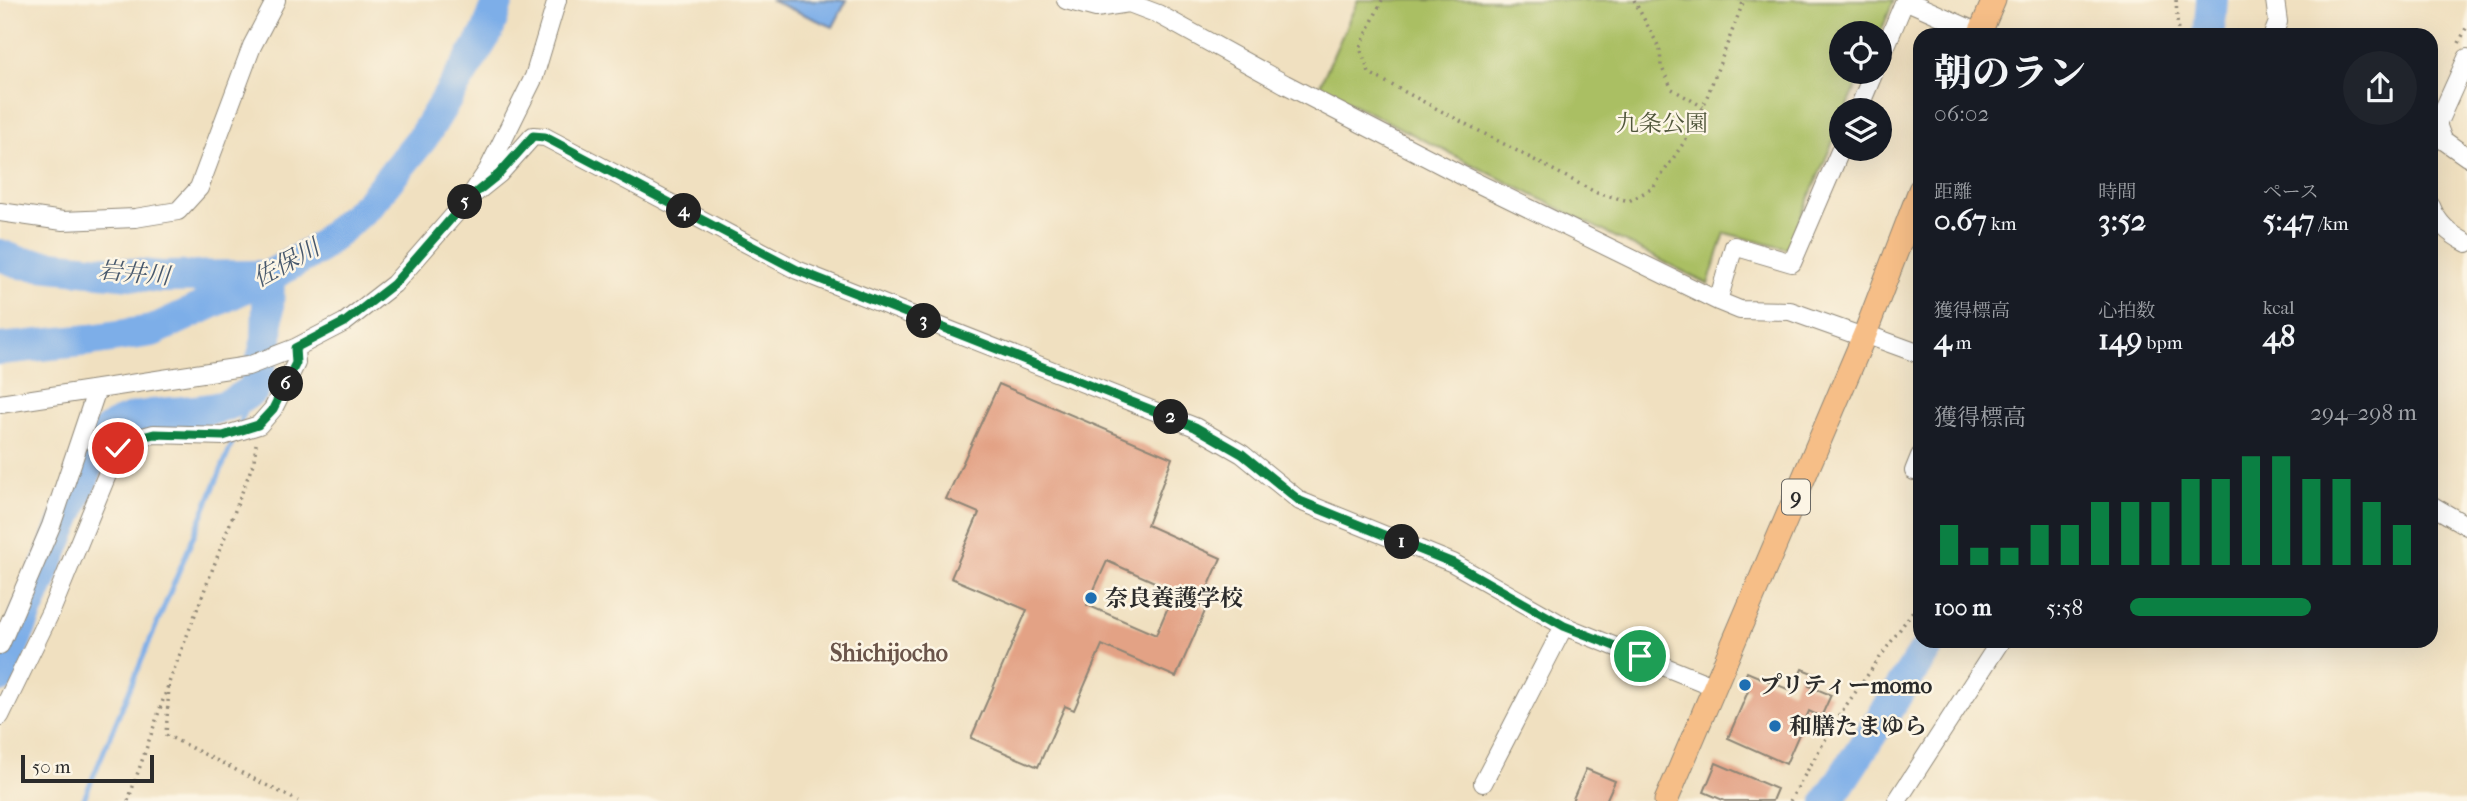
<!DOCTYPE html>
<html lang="ja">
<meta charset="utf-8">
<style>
:root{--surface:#171b24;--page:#20242c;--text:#f1f3f6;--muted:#9ea1a6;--accent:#0b8043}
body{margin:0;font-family:"IM FELL French Canon","Noto Serif JP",serif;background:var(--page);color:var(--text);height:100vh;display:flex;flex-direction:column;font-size:26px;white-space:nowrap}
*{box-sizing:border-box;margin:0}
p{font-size:23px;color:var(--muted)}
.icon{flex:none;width:38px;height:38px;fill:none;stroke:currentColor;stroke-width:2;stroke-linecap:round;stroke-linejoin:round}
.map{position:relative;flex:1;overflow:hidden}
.drawer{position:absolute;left:1913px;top:28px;width:525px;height:620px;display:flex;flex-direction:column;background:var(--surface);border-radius:21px;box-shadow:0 7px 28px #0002}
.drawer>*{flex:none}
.buttons{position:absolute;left:1829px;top:21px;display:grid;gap:14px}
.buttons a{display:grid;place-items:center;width:63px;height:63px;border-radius:50%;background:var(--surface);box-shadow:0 7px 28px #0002;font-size:35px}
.scale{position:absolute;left:21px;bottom:18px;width:133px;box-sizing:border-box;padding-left:7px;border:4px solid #2b2b2b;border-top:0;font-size:19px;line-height:24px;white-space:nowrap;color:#2b2b2b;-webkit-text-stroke:5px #fcf5e5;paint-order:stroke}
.pin{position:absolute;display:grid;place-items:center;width:60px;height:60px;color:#fff;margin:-30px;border:4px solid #fff;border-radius:50%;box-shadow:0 2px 7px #0007}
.km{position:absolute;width:35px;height:35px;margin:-18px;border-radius:50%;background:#222;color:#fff;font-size:19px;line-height:35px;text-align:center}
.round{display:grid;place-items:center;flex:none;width:74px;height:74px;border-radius:37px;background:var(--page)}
.head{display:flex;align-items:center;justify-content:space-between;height:119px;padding:0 21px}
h1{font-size:38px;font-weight:800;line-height:52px}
.metrics{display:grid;grid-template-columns:repeat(3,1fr);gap:10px;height:119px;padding:7px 21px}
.metrics div{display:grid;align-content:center}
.metrics b{font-size:30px;font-weight:800}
.metrics small{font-size:19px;font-weight:400}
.metrics p{font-size:19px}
.chart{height:196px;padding:14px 21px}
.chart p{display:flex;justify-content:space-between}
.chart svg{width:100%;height:126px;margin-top:7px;stroke:var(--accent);stroke-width:6}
ul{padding:0 21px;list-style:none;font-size:23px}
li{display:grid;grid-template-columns:112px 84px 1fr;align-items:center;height:52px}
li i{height:18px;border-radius:9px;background:var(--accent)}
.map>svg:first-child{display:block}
</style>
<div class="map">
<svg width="2467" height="801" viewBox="0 0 2467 801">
<rect width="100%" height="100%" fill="#fcf5e5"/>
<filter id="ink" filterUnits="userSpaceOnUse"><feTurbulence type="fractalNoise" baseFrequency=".0143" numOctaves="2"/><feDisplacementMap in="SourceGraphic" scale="14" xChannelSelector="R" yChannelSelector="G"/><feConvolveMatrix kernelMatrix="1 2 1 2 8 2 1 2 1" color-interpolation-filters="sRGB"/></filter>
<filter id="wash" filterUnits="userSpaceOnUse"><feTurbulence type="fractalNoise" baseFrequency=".00686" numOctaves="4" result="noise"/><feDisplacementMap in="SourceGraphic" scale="28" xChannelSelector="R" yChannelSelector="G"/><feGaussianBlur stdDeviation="1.57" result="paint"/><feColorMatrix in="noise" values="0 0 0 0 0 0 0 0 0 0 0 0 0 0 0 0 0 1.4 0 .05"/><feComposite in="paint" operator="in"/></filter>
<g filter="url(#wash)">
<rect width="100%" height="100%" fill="#f0e0c0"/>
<path fill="#aabf64" stroke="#6a7548" stroke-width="2" d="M1358 0H1894L1880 34 1841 33V72H1863L1846 110H1841V123L1787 249 1725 233 1708 284 1319 87Z"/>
<path fill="#7daee8" stroke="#546c8a" stroke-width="2" d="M770 0H847L833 27Z"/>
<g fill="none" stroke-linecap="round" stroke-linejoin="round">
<path stroke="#7daee8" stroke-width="5" d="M239 426 254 389
M83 801 234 439"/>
<path stroke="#7daee8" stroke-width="32" d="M2209 35 2212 0
M0 255 21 263 161 277 257 276
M0 349 91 340 152 331 269 276 316 250 368 205 423 137 488 31 498 0
M0 677 100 438C129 406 182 417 220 407 232 405 244 395 254 389L267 340 269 276
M1828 801 1932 640"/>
</g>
<g id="blocks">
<path fill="#e3a285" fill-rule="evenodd" d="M999 384 1172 458 1147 525 1221 558 1200 606 1206 609 1176 677 1102 645 1074 710 1065 706 1038 767 971 738 1027 610 951 578 979 513 946 499ZM1107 561 1175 591 1156 635 1087 605Z
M1802 669 1815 674 1809 686 1831 695 1821 717 1809 711 1786 764 1728 738 1749 689 1741 686 1747 672 1792 691Z
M1716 763 1777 789 1772 801H1725L1704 792Z
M1586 769 1615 781 1606 801H1572Z"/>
</g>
</g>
<g filter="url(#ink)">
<use href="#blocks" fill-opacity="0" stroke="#8e8676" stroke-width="2"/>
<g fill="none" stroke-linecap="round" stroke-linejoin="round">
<defs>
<path id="minor" d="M1066 0 1096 8 1129 3 1158 14 1285 84 1463 176 1718 301 1740 310 1790 311 1863 337
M2273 35 2278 22 2275 0
M1880 60 1905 0 1979 33
M1858 110 1874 72
M2437 124 2443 140 2467 157
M2431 138 2467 58
M469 198 499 174 533 136 545 137 797 270 1195 427 1242 454 1300 501 1453 563 1564 626 1715 687
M2431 206C2437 223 2451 235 2467 243
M0 212 63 221 135 218 178 211 199 188 252 46 276 0
M1718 301 1734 246 1792 263 1841 149
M1865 334 1920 354
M0 404 248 366 295 348 345 322 394 284 469 198 488 170 534 77 557 0
M1914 471 1920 456
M2431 505 2467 526
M0 645 51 526 97 389
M0 716 51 611 118 448 128 441 154 434 223 436 259 425 273 409 296 363 295 348
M1483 783 1564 626
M1897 801 2001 640"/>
<path id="major" d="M1979 35 1994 0
M1666 801 1865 334 1920 190"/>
</defs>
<use href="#minor" stroke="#8e8676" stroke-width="20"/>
<use href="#major" stroke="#8e8676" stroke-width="25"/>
<path stroke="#8e8676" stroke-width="3.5" stroke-dasharray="2 5" stroke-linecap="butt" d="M1382 0 1360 48 1369 73 1597 193 1629 201 1653 188 1697 123 1744 0
M1634 0 1660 49 1661 66 1672 89 1703 107
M2176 0 2178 35
M2459 43 2467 26
M169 686 166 735 298 801
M128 801 170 680 254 461 256 444
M1790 801 1840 714 1920 601"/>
<use href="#minor" stroke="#fff" stroke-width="18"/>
<use href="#major" stroke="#f6be87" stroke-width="23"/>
</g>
</g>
<g fill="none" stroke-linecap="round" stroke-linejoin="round" filter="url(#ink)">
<defs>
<path id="route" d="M118 448 128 441 154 434 223 436 258 425 273 409 296 363 295 348 345 322 394 284 469 198 499 174 533 136 545 137 797 270 1195 427 1242 454 1300 501 1453 563 1564 626 1640 656"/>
</defs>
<use href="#route" stroke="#fff" stroke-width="14"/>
<use href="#route" stroke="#0b8043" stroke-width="9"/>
</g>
<g fill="#1f6fb2" stroke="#fcf5e5" stroke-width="2.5">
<circle cx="1091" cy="598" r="7"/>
<circle cx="1745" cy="685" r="7"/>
<circle cx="1775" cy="726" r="7"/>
</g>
<g text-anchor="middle" stroke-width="5" stroke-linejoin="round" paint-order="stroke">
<rect fill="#fcf5e5" stroke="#6a6863" stroke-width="2" x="1782" y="479.5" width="28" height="35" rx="5"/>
<g font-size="21" font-weight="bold" fill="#2b2b2b">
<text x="1796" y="504">9</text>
</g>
<g font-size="23" fill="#51573c" stroke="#fcf5e5">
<text x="1662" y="131">九条公園</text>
</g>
<g font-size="23" font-weight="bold" fill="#2b2b2b" stroke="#fcf5e5" text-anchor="start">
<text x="1105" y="606">奈良養護学校</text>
<text x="1759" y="693">プリティーmomo</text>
<text x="1789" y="734">和膳たまゆら</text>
</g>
<g font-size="24" font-style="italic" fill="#48596d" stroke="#fcf5e5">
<text transform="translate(286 263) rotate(-29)" y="8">佐保川</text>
<text transform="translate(134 273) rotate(5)" y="8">岩井川</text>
</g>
<g font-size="24" font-weight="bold" fill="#6b554a" stroke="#fcf5e5">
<text x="889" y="661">Shichijocho</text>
</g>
</g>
</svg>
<div class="buttons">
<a><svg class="icon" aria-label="locate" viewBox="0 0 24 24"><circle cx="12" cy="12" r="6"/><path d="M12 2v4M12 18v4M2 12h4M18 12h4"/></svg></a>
<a><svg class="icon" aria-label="layers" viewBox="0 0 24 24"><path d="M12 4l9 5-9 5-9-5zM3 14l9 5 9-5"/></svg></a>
</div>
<div class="scale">50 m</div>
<div class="pin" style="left:1640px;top:656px;background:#1e9e55"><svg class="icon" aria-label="arrive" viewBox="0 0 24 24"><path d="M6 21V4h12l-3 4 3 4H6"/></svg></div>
<div class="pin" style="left:118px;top:448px;background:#d93025"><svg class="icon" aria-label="check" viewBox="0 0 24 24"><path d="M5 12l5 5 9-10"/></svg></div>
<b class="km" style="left:1402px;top:542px">1</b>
<b class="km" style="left:1171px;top:417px">2</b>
<b class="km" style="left:924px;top:321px">3</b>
<b class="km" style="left:684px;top:211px">4</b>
<b class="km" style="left:465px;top:202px">5</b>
<b class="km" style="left:286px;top:384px">6</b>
<section class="drawer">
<div class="head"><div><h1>朝のラン</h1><p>06:02</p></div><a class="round"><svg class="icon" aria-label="share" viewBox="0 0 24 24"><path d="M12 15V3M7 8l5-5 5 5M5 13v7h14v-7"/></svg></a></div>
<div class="metrics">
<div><p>距離</p><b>0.67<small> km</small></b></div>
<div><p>時間</p><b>3:52</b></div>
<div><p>ペース</p><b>5:47<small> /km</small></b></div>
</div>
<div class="metrics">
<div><p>獲得標高</p><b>4<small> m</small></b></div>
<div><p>心拍数</p><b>149<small> bpm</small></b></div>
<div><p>kcal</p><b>48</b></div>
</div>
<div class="chart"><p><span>獲得標高</span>294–298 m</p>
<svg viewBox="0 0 160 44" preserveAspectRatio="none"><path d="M5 44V30M15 44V38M25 44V38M35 44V30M45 44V30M55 44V22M65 44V22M75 44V22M85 44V14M95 44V14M105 44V6M115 44V6M125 44V14M135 44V14M145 44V22M155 44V30"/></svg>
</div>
<ul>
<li><b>100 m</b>5:58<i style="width:63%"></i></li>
</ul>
</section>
</div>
